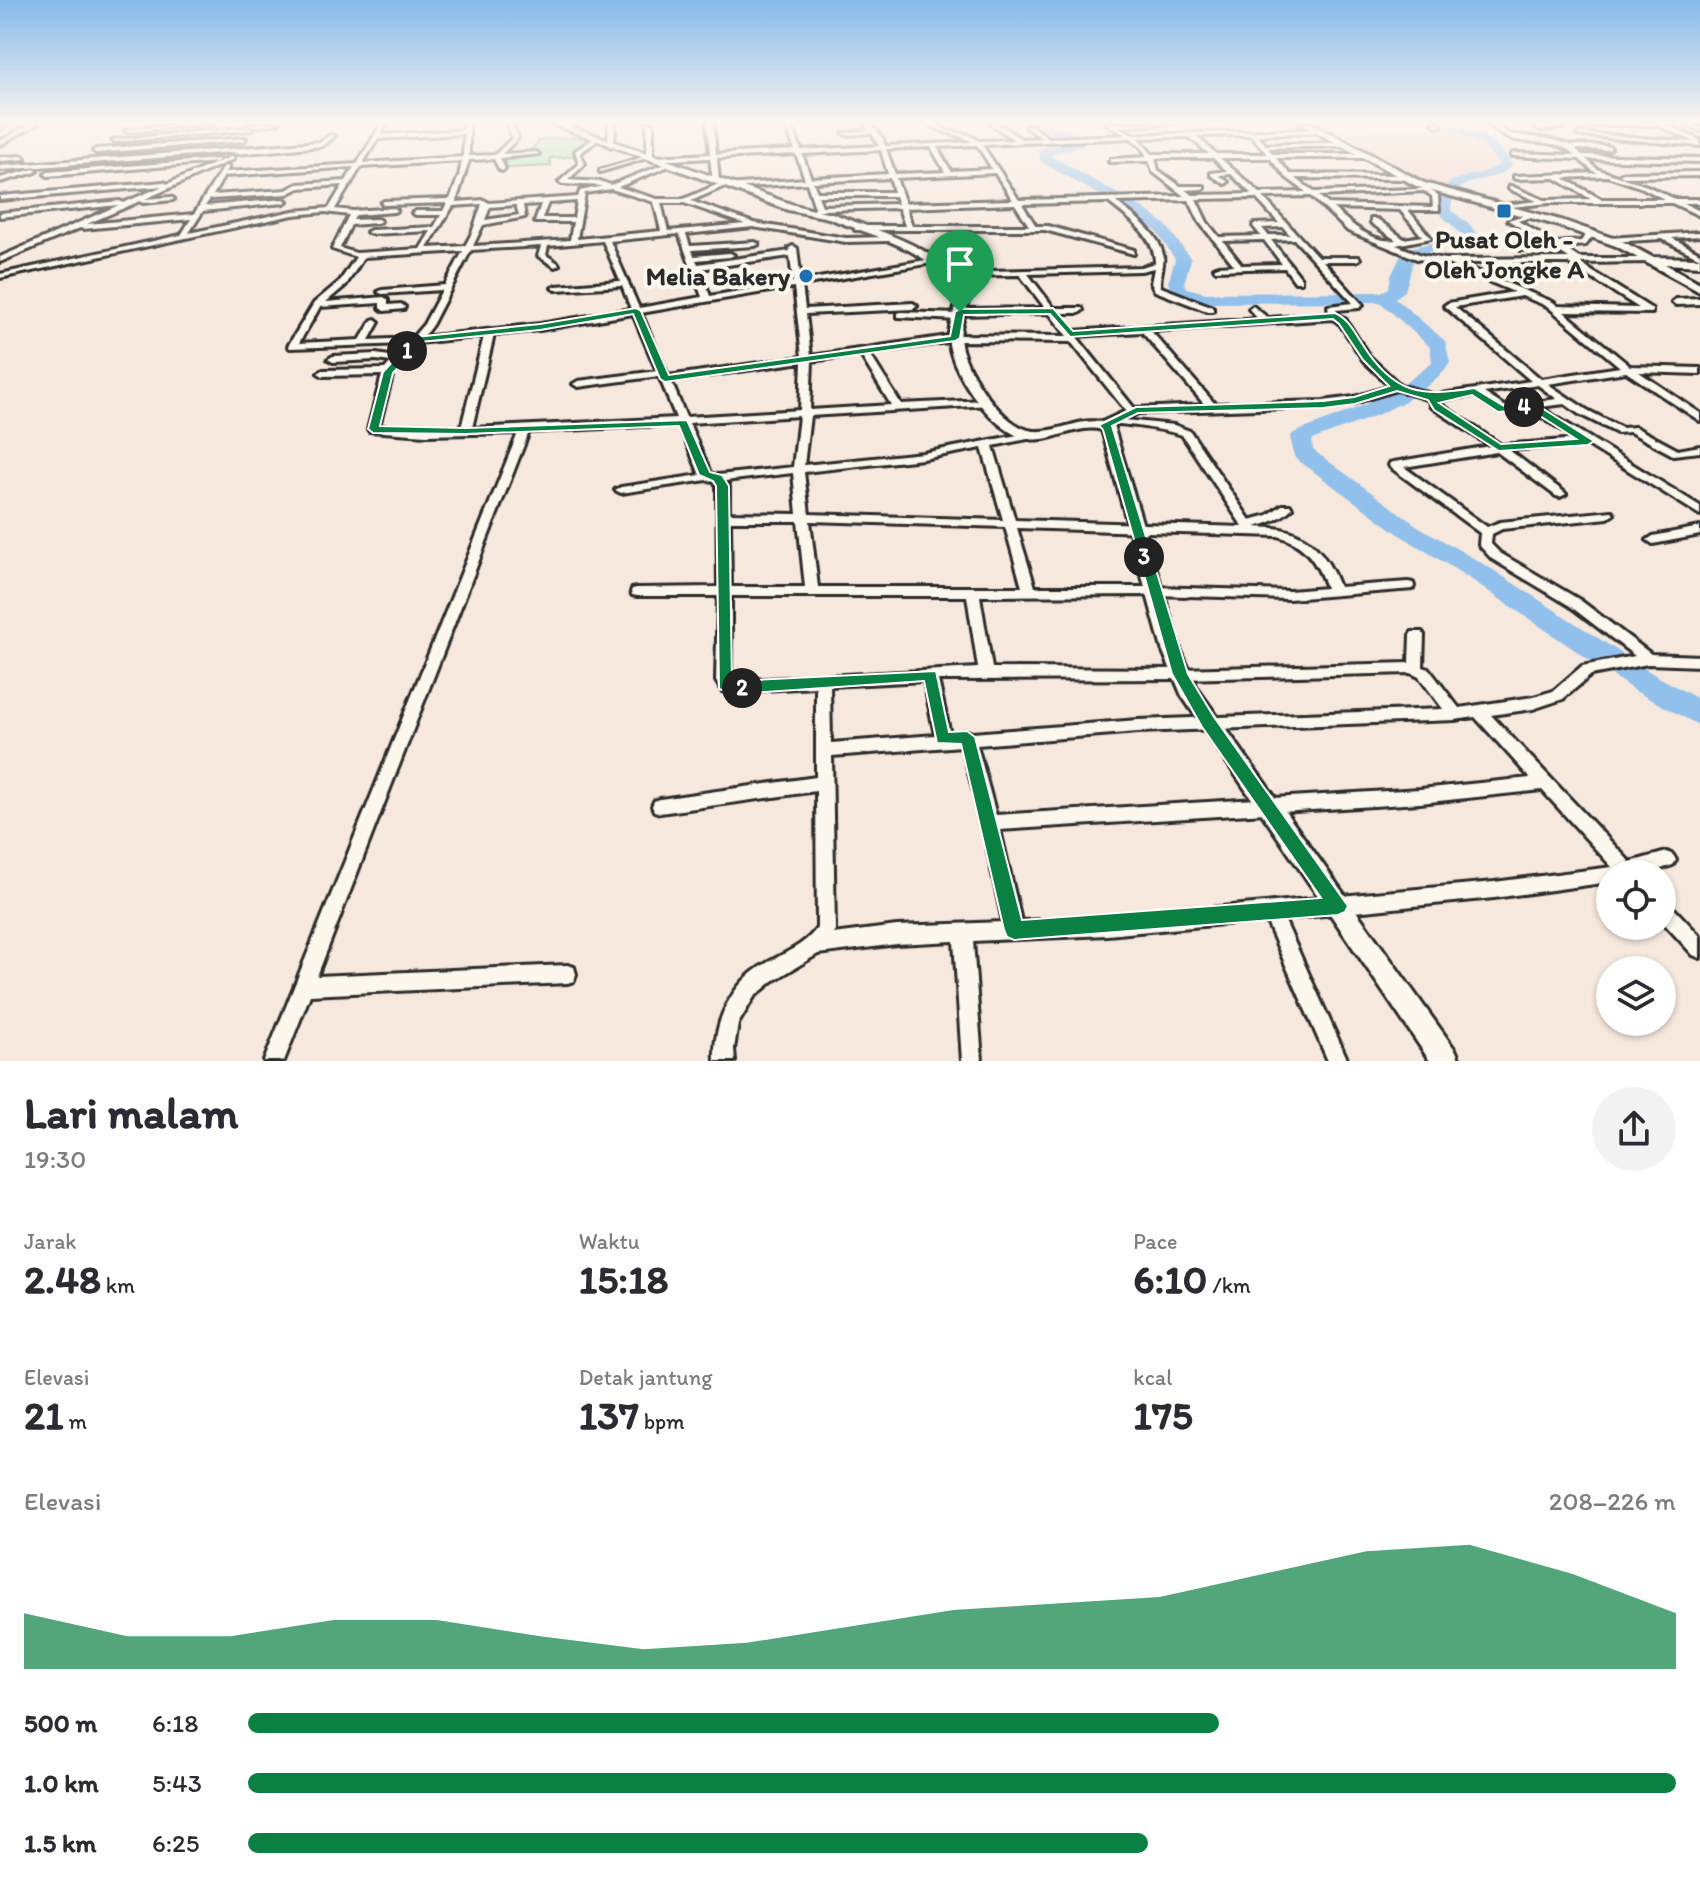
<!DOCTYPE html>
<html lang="id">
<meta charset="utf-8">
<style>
:root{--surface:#fff;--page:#f2f2f3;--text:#2b2b33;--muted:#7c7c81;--accent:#0b8043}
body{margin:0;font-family:Itim,sans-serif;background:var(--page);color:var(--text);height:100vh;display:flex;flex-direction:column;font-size:30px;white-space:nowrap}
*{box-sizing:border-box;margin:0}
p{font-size:26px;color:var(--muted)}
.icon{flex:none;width:44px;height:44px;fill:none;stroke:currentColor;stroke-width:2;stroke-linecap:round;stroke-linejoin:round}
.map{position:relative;height:1061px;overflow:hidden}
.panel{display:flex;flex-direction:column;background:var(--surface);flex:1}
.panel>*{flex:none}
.fabs{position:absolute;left:1596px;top:860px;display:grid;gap:16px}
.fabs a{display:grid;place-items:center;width:80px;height:80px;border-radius:50%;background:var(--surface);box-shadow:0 2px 6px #0004;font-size:40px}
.pin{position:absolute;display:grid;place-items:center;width:68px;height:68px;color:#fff;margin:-82px -34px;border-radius:50% 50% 50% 0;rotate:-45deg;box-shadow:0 0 8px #0007}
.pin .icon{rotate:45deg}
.km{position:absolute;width:40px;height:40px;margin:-20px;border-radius:50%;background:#222;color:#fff;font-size:22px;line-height:40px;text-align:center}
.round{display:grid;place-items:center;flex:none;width:84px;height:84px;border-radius:42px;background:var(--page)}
.head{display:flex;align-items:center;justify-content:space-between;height:136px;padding:0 24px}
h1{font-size:44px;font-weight:800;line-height:60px}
.metrics{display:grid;grid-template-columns:repeat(3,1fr);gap:12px;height:136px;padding:8px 24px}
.metrics div{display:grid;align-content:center}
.metrics b{font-size:40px;font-weight:800}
.metrics small{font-size:22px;font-weight:400}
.metrics p{font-size:22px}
.chart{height:224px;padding:16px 24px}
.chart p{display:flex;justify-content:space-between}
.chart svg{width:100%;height:144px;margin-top:8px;fill:var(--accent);opacity:.7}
ul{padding:0 24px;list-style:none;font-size:26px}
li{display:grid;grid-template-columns:128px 96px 1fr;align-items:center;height:60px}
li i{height:20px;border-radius:10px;background:var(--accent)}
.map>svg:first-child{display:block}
</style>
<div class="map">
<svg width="1700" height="1061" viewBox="0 0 1700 1061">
<rect width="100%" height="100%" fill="#f6e8dd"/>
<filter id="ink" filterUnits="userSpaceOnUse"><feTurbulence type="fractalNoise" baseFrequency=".0125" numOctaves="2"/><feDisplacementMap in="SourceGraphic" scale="16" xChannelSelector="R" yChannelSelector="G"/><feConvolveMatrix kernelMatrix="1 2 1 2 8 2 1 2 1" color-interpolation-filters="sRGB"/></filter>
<g filter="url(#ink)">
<path fill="#f1d6cb" d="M1443 127 1487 147 1500 162 1482 175 1455 179 1441 188 1421 182 1326 132Z"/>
<path fill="#a4e8b3" stroke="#688a6f" stroke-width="2" d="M579 137 586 140 587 145 573 152 575 156 550 158 551 166 507 168 505 161 539 155 528 153 540 140Z"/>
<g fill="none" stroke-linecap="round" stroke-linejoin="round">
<path fill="#90c0eb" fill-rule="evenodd" d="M1028 123C1047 123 1069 127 1084 139V145L1049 155 1145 209 1166 225 1191 259 1184 283 1187 288 1206 293 1381 292 1389 288 1391 276 1404 249 1463 236 1437 211C1442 166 1472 184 1499 164L1484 147 1439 123C1466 123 1500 141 1512 165L1510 168C1486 186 1454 173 1451 210L1471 226 1479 238 1477 241 1415 255 1405 291 1395 298 1445 341 1450 363C1417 406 1360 421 1312 440L1313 450 1416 525 1490 568 1655 675 1700 700V726L1635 691 1472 580 1400 535 1295 458 1290 437 1294 433C1343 413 1392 399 1432 362L1430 347 1380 302 1206 303 1174 294 1168 283 1175 259 1156 231 1135 215 1041 162 1038 150 1072 141Z"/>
<defs>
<path id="minor" d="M3 123H10L0 129V125Z
M32 123H39L0 145V141Z
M190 123H214L128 132 125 130Z
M255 123H279L252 127 249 125Z
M382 123H388L380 135 464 130 463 123H469V156L495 155 512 138 508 126 513 125 518 138 502 154 536 152 539 154 500 158 505 169 502 171 499 169 494 159 469 160 456 202 484 200 489 203 578 197 580 191 603 186 562 184 559 182 579 164 575 151 596 137 598 140 580 153 585 164 568 180 602 182 611 185 667 163 670 165 669 166 618 187 657 199H684L723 182 726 185 805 179 796 154 717 158 719 182 716 184 713 182 710 158 653 161 647 158 600 172V170L647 156V123H653V157L710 154 707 123H713L716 154 795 150 785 123H791L801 150 879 146 872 133 846 135 843 133 869 130 864 123H870L883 139 885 146 972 142C958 133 941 134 927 123H934L946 130 969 135 979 141 1014 140 990 123H997L1021 139 1042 138 1026 127 1028 124 1049 138 1126 135 1105 123H1172L1119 127 1134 135 1319 129 1321 132 1257 135 1266 145 1343 142 1346 144 1343 146 1268 148 1273 154H1364L1367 156 1364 158H1276L1290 174 1402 175 1405 177 1402 179 1295 178 1314 192 1418 189 1431 187 1430 190 1438 195 1439 210H1408L1431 238 1396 245 1422 255 1445 259 1569 258 1553 248 1521 250V246H1524L1546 244 1508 220 1532 213 1536 215 1534 216 1518 221 1556 243 1581 241 1588 231H1594L1595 233 1586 245 1562 247 1579 258H1655L1656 260 1652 262 1579 263 1652 309V313L1564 312 1630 366 1700 368V374L1639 372 1700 413V421L1626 372 1548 384 1587 410 1622 428 1635 427 1678 450 1700 446V452L1673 455 1630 432 1617 433 1579 414 1565 404 1540 407 1700 506V515L1586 444 1509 450 1564 492 1566 494 1560 497 1556 496 1497 452 1404 467 1487 527 1500 522 1612 511 1614 514 1608 518 1502 529 1492 534 1491 544 1500 553 1580 600 1651 654 1700 656V666L1648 664 1591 675 1563 699 1533 709 1491 715 1630 862 1667 852 1673 855 1676 860 1673 865 1645 874H1610V882L1494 898 1284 919 1348 1061H1328L1266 920 1107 935 973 941 982 1061H962L954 941 897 944 818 954 773 981 754 997 738 1024 734 1049 735 1061H715C713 1023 731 983 765 964 784 953 804 946 817 928L816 791 660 813 654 811 652 806 654 801 660 799 816 777V687L727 692 722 691 716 681 718 596H637L632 595 631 592 632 589 637 588 718 587 717 486 714 481 707 480 621 493 615 490 621 487 700 475 679 424 529 432 317 976 567 965 574 967 576 974 574 981 567 983 310 995 284 1061H264L518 433 426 435 369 431 368 429 382 375 323 376 318 373 323 370 385 369 391 362 376 360 333 362 328 359 333 356 376 354 396 357 407 344 290 348 288 346 314 303 340 281 356 257 332 249 349 215 325 212 293 215 0 278V274L181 235 191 219 83 229 80 228 0 262V257L119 205 0 217V213L120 201 123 203 163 186 0 200V196L164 182 167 184 230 157H234V159L145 199 171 197 174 199 173 200 143 203 140 201 87 224 194 214 224 166 229 167 226 172 357 164ZM464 134 463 157 363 163 378 139ZM1251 135 1267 154H1216L1196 136ZM1189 137 1209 154H1152L1138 138ZM1131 138 1142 148 1147 157 1111 159 1109 162 1149 161 1153 172 1184 196 1019 200 982 145ZM977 145 992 169 951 171 937 147ZM931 147 945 172 895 174 886 149ZM881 150 888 174 811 178 802 154ZM1155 158H1213L1227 171 1211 173V175L1225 184 1228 182 1219 175 1231 174 1252 194 1193 195 1185 190 1202 189 1204 188V186H1180L1158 170ZM1220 158H1270L1286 177 1306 192 1260 193ZM462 161 459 176 450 199 384 201 381 203 384 205 447 203 443 211H416L412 213 416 215H441L434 227 371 230 367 232 371 234 431 231 420 249 356 253 340 248 351 225 377 223 381 221 377 219 353 220 356 215 394 212 397 210 394 208 353 211 335 209 361 167ZM354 167 346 181 298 184 286 190 213 195 224 176ZM995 173 1013 200 905 203 896 178ZM890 178 894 192H817L813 182ZM807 183 815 208 810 213 812 214H816L821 210 899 208 905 226H855V230H1045L1134 254V250L1048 226H1036L1022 204 1108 202C1127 217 1155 235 1155 263L1141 267 952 272 948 274 952 276 1020 275 1045 308 960 309 956 312 960 315 1049 313 1067 336 955 335 811 356 806 314 913 309 917 306 913 303 805 309 802 285 932 263 936 261 932 259 801 281 797 248 793 246 789 248 790 251 698 264 696 260 730 257 734 255 730 253 694 256 692 250 755 246 759 244 755 242 690 246 686 234 753 227 846 242 888 241 892 239 888 237 846 238 754 223 691 201 725 186 728 188ZM343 185 329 208 293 211 189 233 203 211 284 203 287 201 284 199 205 206 210 199 287 194 299 188ZM611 189 654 202 661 231 577 239 585 193ZM1424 191 1432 196 1433 207 1328 204 1319 196ZM818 196H895L898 204 822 206ZM1311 196 1348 231 1417 259 1445 263 1514 292 1448 303 1444 306 1531 381 1434 395 1400 385 1369 356 1346 320 1338 314 1336 310 1359 308 1363 305 1323 261H1356L1360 259 1359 257H1318L1263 197ZM1256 198 1279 223 1254 224 1253 226 1261 236 1219 237 1207 222 1196 199ZM1189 200 1200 223 1234 265 1218 266 1214 268 1215 270 1285 268 1295 282H1301V278L1271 240 1294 239 1353 303 1328 306 1329 314 1268 318 1253 306 1249 309 1258 319 1072 331 1058 313H1079L1083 310 1082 308H1054L1028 274 1141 271 1154 268 1151 283 1155 291 1207 311H1213V307L1161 287C1158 277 1165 267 1163 255 1159 233 1133 215 1116 202ZM577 201 574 218H542L548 203ZM661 203H684L745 224 668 231ZM482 204 472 233 465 246 427 248 453 206ZM541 204 535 222H573L570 240 473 246 483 225 525 217 523 205ZM1015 204 1029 226H912L906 208ZM516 205 519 215 485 220 490 207ZM1333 208 1400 210 1422 236 1404 239 1377 219H1371V223L1396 240C1373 244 1349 223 1333 208ZM1283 227 1290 235H1268L1262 228ZM679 234 702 297 639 308 610 241ZM1264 240 1282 264 1242 265 1223 241ZM603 241 620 281 556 286 552 288 556 290 622 286 631 309 540 324 423 337 432 325 471 250 541 246 538 256 555 267 559 265 558 263 546 255 548 246ZM463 251 445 285 382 290 378 292 382 294 442 290 424 324 412 338 369 340 379 322 375 319 372 320 360 340 299 343 320 307 380 303V308L384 311 404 309 405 307 401 304 388 305V300L384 297 326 302 346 285 364 257ZM790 256 793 282 710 296 700 269ZM1458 263H1568L1639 308 1558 306 1553 302ZM794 287 802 357 668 376 641 313ZM1522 296 1547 306 1620 367 1541 379 1455 307ZM633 314 657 371 578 381 573 384 578 387 659 376 676 418 472 428 494 335 540 330ZM1333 319 1340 324 1363 360 1390 386 1354 397 1323 401 1215 404 1151 331ZM1142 332 1205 405 1134 408 1076 336ZM484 336 461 428 379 426 393 373 418 343ZM955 341 1071 342 1126 411 1100 423 1099 425 1100 427C1105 427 1109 425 1113 424 1124 423 1172 431 1182 435L1243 527 1015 520 993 446 1037 437 1038 435 1033 432 923 453 804 465 810 416 990 405V401L986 400 901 404 869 353ZM860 354 891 405 810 410 812 361ZM802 362 800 410 686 417 671 381ZM1538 385 1557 399 1504 406 1484 393ZM1397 390 1429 400 1430 406 1490 446 1394 462 1390 463 1389 465 1390 467 1480 533 1479 545 1492 559 1570 606 1635 656 1582 666 1553 691 1533 697 1459 708 1429 669 1423 667 1424 635 1422 632H1412L1410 635 1409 663 1180 669 992 668 980 596 1154 595 1289 599 1413 589 1414 586 1413 583 1408 582 1339 587C1329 559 1312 535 1281 529 1272 527 1263 528 1255 527 1269 523 1281 519 1292 508L1290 505H1282L1268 515 1250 520 1190 431 1174 425 1124 420 1138 413 1323 407 1355 403ZM1474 395 1498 411 1528 409 1577 439 1501 445 1439 403V400ZM799 416 793 467 718 475 711 474 710 472 689 423ZM982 448 1003 520 809 514 804 472 923 459ZM793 473 797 514 729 513V486L725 481ZM730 521H798L805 587H731ZM810 521 1005 527 1022 587H818ZM1017 528 1278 536C1304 543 1318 563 1326 588L1289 591 1154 587H1035ZM731 596H967L978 668 731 681ZM1411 673 1419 677 1443 709 1138 720 972 733 967 731 950 734 938 680 1180 679ZM924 681 935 735 831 743 830 686ZM1475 717 1530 778 1420 789 996 815 977 745 1138 732 1455 720ZM962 746 982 823 1003 922 897 926 833 934 835 930 832 756ZM1542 790 1612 867 1494 882 1221 907 1107 917 1021 921 1000 830 1420 803Z
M609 123H615L614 145 611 147 608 145Z
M1433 123H1439L1442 126 1437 127Z
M1488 123H1495L1509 134 1549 139 1570 145 1608 146 1611 148 1608 150 1576 149 1582 155 1700 158V162L1586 159 1597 169 1647 186 1675 199H1700V203H1683L1700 211V216L1672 203H1549L1502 208V206L1504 205 1537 201 1509 189V187L1511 186 1544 200 1591 199 1555 178 1516 179 1514 178V176L1598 173 1593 171 1579 159 1511 156 1513 153 1575 155C1553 135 1524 147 1504 136 1498 133 1493 127 1488 123ZM1607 176 1643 188 1664 199H1601L1563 178Z
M1527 123C1534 123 1537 125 1543 126 1550 128 1557 126 1564 128L1541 130Z
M1553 123H1663L1700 140V146L1577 135 1580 133 1695 142 1657 125 1555 126Z
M1683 123H1691L1700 127V131Z
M249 127 251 130 115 142 112 140Z
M330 135 335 136 322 146 236 154 233 152 0 170V166L320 142Z
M246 138 244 141 96 153 93 151 96 149Z
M23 156 25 159 0 161V157Z
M219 159 217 162 48 176 45 174 48 172Z
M34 169 37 171 36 172 0 182V178Z
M1700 172V176L1623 177 1620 175 1623 173Z
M1700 232V236L1672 238 1700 253V258L1662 239 1609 242 1605 240 1609 238Z
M1700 298V304L1676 305 1672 302 1676 299Z
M901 312 958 314 962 317 958 320 898 317V313Z
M1700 527V535L1653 544 1647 540 1653 536Z
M1662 900 1668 902 1700 936V958L1693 955 1662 921Z"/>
<path id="tertiary" d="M826 213H832C881 233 943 246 970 296 966 312 958 328 961 345 966 372 1004 429 1034 431 1062 433 1084 413 1113 425L1180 649 1197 688 1456 1051 1460 1061H1430L1182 696 1162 649 1102 430C1077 423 1054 443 1029 439 995 434 954 377 949 344 947 328 955 311 958 296 935 249 871 236 826 217Z"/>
<path id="secondary" d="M549 123H561L794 205 834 215 829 218 788 210Z
M1323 132H1329L1424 183 1564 221 1624 242 1652 257 1700 258V266L1665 264 1700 283V292L1616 246 1556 225 1418 187 1323 136Z"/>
<path id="primary" d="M1300 123H1312L1331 134 1323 136Z"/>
</defs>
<use href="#minor" stroke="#2b2b2b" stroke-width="6"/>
<use href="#tertiary" stroke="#2b2b2b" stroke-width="6"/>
<use href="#secondary" stroke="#2b2b2b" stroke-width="6"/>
<use href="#primary" stroke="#2b2b2b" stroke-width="6"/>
<use href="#minor" fill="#fbf7ec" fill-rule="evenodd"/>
<use href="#tertiary" fill="#fbf7ec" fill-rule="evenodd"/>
<use href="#secondary" fill="#fbf7ec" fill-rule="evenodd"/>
<use href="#primary" fill="#fbf7ec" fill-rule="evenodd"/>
</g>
</g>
<linearGradient id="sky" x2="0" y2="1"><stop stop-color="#85b9e9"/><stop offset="0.45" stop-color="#fbf5f0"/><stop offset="1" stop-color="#fbf5f0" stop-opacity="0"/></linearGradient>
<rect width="1700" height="272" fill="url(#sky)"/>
<path fill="#0b8043" stroke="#fff" stroke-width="2" fill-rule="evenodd" d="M636 308 641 311 669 375 950 336 955 312 960 309 1053 308 1073 331 1335 313C1349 319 1355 333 1363 345 1394 394 1421 397 1474 388L1504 406 1534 403 1594 441 1588 445 1499 451 1434 410 1428 400 1397 391 1355 404 1323 408 1138 413 1112 426 1188 674 1214 717 1348 906 1345 912 1338 915 1014 940 1007 937 1004 930 961 744 937 743 924 681 736 694 719 689 716 486 713 481 699 475 679 426 466 434 373 433 368 429 383 372 415 337 540 324ZM633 314 660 379 665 382 955 341 960 338 964 315 1050 314 1070 337 1333 319 1339 324 1363 360 1389 386 1354 397 1323 401 1136 407 1099 425 1103 430 1172 674 1202 727 1321 898 1022 920 975 737 967 731 949 732 936 671 732 681 729 486 722 475 710 472 687 420 466 428 380 426 393 373 421 342 540 330ZM1472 395 1498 412 1529 409 1576 439 1501 444 1439 403Z"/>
<g fill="#1f6fb2" stroke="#fbf7ec" stroke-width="3">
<rect x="1496" y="203" width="16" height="16" rx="4"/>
<circle cx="806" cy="276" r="8"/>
</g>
<g text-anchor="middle" stroke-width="8" stroke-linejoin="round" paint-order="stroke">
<g font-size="26" font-weight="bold" fill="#2b2b2b" stroke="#fbf7ec">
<text x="1504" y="248">Pusat Oleh -<tspan x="1504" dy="30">Oleh Jongke A</tspan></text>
<text x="790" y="285" text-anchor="end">Melia Bakery</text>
</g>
</g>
</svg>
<div class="fabs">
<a><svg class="icon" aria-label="locate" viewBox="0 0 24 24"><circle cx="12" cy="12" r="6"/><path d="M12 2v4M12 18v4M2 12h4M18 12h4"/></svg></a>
<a><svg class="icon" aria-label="layers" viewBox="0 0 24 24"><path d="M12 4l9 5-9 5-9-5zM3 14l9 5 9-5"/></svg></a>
</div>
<div class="pin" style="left:960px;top:312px;background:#1e9e55"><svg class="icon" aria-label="arrive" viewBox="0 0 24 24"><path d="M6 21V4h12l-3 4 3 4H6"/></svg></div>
<b class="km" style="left:407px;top:351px">1</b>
<b class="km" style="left:742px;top:688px">2</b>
<b class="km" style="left:1144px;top:557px">3</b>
<b class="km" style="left:1524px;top:407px">4</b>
</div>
<section class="panel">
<div class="head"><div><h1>Lari malam</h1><p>19:30</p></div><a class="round"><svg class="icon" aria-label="share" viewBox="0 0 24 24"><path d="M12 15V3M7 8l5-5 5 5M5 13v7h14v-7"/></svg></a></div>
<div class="metrics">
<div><p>Jarak</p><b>2.48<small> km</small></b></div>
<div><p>Waktu</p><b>15:18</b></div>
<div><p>Pace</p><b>6:10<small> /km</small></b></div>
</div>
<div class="metrics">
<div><p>Elevasi</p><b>21<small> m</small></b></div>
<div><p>Detak jantung</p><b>137<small> bpm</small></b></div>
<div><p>kcal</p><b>175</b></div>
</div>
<div class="chart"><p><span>Elevasi</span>208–226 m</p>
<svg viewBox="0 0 160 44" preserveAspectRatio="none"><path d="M0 44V27L10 34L20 34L30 29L40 29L50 34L60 38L70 36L80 31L90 26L100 24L110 22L120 15L130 8L140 6L150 15L160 27V44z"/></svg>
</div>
<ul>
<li><b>500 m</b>6:18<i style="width:68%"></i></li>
<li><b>1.0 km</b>5:43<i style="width:100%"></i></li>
<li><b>1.5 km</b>6:25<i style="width:63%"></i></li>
</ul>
</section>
